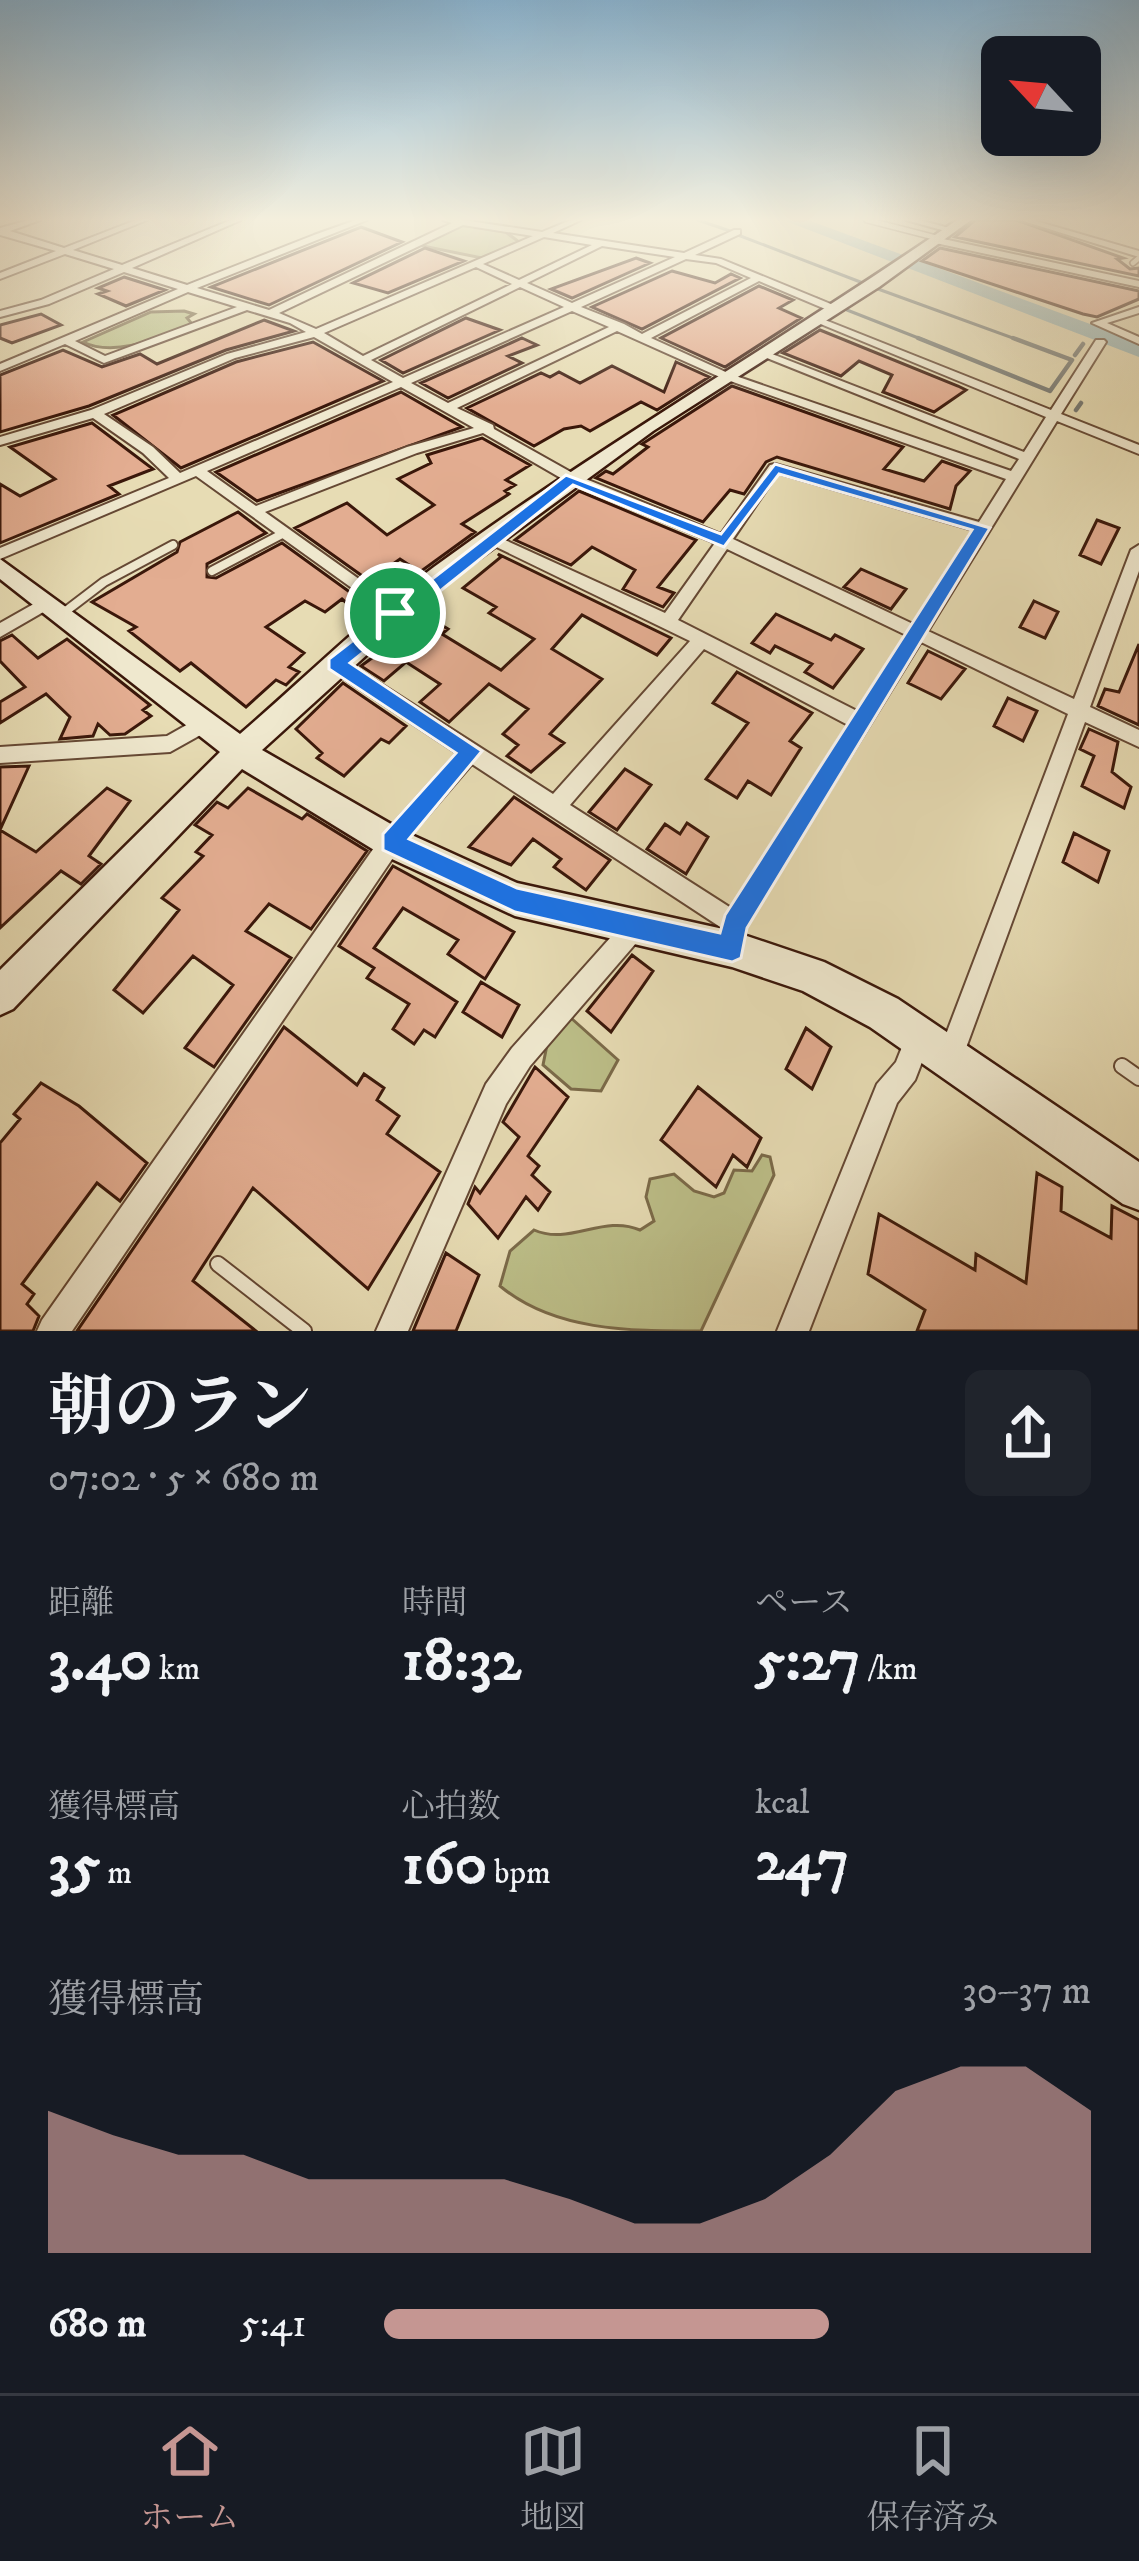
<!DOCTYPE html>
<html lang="ja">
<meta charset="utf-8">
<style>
:root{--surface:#171b24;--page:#20242c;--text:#f1f3f6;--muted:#9ea1a6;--line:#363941;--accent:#c59692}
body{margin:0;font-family:"IM FELL DW Pica","Noto Serif JP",serif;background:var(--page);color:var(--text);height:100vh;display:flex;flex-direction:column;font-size:45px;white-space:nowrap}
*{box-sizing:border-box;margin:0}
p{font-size:39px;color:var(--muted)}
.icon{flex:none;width:66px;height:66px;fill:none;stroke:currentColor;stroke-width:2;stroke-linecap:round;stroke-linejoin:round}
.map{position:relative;height:1331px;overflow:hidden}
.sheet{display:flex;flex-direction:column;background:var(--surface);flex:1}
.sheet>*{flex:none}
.needle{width:78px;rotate:296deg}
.controls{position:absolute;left:981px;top:36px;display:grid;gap:24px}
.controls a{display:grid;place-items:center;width:120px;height:120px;border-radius:18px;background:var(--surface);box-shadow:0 12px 48px #0002;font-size:60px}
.pin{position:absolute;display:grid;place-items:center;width:102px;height:102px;color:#fff;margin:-51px;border:6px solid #fff;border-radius:50%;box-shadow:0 3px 12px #0007}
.round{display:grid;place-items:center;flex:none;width:126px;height:126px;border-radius:18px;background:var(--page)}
.headline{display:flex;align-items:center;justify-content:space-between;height:204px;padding:0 48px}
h1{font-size:66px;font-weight:700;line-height:90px}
.metrics{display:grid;grid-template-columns:repeat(3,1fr);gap:18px;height:204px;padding:12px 48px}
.metrics div{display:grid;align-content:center}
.metrics b{font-size:60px;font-weight:700}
.metrics small{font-size:33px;font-weight:400}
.metrics p{font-size:33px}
.chart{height:336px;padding:24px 48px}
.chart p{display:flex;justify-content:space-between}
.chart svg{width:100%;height:216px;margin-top:12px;fill:var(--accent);opacity:.7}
ul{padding:0 48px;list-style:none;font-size:39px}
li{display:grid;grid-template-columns:192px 144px 1fr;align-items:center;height:90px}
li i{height:30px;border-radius:15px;background:var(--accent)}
.dock{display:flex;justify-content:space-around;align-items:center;height:168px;border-top:3px solid var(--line);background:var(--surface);font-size:33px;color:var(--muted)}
.dock a{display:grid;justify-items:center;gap:6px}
.dock .current{color:var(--accent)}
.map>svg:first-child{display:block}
</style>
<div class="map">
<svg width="1139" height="1331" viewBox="0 0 1139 1331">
<rect width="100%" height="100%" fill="#e7dcb4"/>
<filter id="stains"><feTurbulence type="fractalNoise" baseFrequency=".00167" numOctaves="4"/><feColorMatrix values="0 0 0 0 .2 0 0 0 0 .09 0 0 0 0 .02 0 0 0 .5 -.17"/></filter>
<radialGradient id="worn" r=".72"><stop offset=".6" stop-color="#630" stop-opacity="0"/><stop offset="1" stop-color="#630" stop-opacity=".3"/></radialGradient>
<path fill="#bcbe88" stroke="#7b6a49" stroke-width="3" d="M460 225 503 230 519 242 482 258 418 245Z
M184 311 194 314 187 318 193 325C161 337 115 358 83 342L151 312Z
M571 1018 618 1060 601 1091 571 1089 543 1065 548 1040Z
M762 1155 770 1157 774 1175 701 1331C628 1331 554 1331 500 1286L510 1251 534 1230C570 1246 603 1214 640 1230L654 1221 646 1197 650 1179 674 1174 694 1191 714 1197 724 1193 734 1170 752 1171Z"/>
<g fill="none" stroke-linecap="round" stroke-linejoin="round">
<path stroke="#757872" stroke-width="3" d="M698 220 730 231
M716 245 738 235 863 283
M878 289 1021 341
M817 298 828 303
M847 310 926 341"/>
<path stroke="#757872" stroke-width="4.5" d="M918 338 1050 391 1072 360 1013 338
M1075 355 1083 344
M1076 410 1081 403"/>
<path fill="#9cb9b8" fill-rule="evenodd" d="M783 220H808L1139 342V357Z"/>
</g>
<path fill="#e3ad91" stroke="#3a170a" stroke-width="3" d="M975 220H1016L1123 258 1117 259 1130 269 1139 268V276L955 237Z
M361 227 402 242 269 305 211 287Z
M425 248 464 261 388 293 353 283Z
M940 248 1139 291V299L1097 317 1083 314 922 261Z
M636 258 650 263 572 298 551 289Z
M672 271 715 283 731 274 740 278 642 329 592 307Z
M124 277 165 290 126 306 98 294 107 291 98 288Z
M759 286 793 300 779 308 801 318 725 367 661 338Z
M41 314 61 325 12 343 0 338V325Z
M466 318 500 330 403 373 381 360Z
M264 320 294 331 226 350 89 406 0 432V375L63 350 102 367 140 354 157 364Z
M820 330 958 386 966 390 934 412 883 392 892 375 859 361 841 376 783 353Z
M522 338 537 345 508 356 522 363 448 398 421 383Z
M313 342 383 381 181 468 113 415 236 362Z
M676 362 709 377 657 410 641 402 590 431 581 426 564 429 534 446 467 408 541 373 550 377 559 372 580 383 612 366 664 392Z
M732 386 903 447 884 469 924 481 942 461 970 471 956 486 950 509 777 457 766 462 744 494 730 490 703 522 596 478 606 471 613 474 648 447 642 444Z
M401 392 462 427 257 501 216 472Z
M92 423 153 469 109 486 119 494 0 543V484L20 496 55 479 10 447Z
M482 438 530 465 506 480 515 485 505 491 509 494 462 524 475 532 420 572 400 559 370 580 375 585 295 528 347 503 387 535 434 505 398 479 431 463 427 455Z
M579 491 696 540 658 587 674 593 663 607 623 589 635 570 592 547 571 565 515 540Z
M238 512 266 533 207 564V577L216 578 282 543 358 598 349 605 342 599 325 612 305 601 266 627 304 653 289 667 299 672 286 685 276 680 246 707 191 663 180 671 129 631 136 627 92 602 177 552 180 542Z
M1097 520 1119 528 1101 564 1080 555Z
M498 554 671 638 657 655 582 615 552 649 602 679 550 734 564 743 531 772 507 756 518 745 503 734 528 709 489 684 449 722 420 702 440 684 406 662 384 681 361 666 428 617 448 629 442 634 501 670 534 639 489 613 496 607 463 588 501 557Z
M861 569 906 589 891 609 844 587Z
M1034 601 1058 612 1045 638 1020 627Z
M776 614 831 640 835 635 863 649 833 688 805 672 812 664 775 646 770 653 752 643Z
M12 635 38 658 67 639 150 705 143 710 151 716 125 734 110 735 98 724 93 736 60 739 70 717 46 694 0 723V702L25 687 0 661V641Z
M1139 644V725L1098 706 1105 689 1119 692Z
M928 651 965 669 941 699 908 683Z
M737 672 812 713 790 741 801 748 771 795 748 781 737 798 706 779 748 723 713 703Z
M343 683 406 726 389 743 381 739 344 776 317 758 322 753 296 729Z
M1008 698 1037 711 1023 741 994 726Z
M1089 729 1118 742 1112 772 1131 787 1124 808 1082 786 1094 756 1080 749Z
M29 766 0 830 36 852 107 788 130 801 89 856 101 864 81 884 61 871 0 928V767Z
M625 769 651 785 617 830 589 812Z
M248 788 302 819 307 814 367 851 311 929 269 904 246 931 291 958 214 1067 185 1048 233 985 193 956 143 1013 114 990 179 910 162 898 203 856 196 852 212 835 195 825 217 802 228 808Z
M514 797 610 860 586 890 554 867 561 859 533 839 511 865 469 847Z
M687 823 708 837 686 874 647 849 665 824 680 834Z
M1074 833 1109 851 1098 882 1063 862Z
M393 866 514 932 485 979 448 954 458 940 403 908 374 948 457 1002 435 1037 424 1030 414 1044 393 1029 409 1004 367 978 374 968 339 946Z
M632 955 653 971 611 1032 587 1011Z
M481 982 519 1005 502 1037 463 1012Z
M284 1027 357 1085 364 1074 384 1088 377 1100 399 1116 387 1134 440 1172 368 1289 253 1188 193 1281 256 1331H77Z
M806 1028 831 1047 812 1089 786 1069Z
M535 1067 568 1097 528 1156 539 1166 532 1175 550 1192 538 1210 526 1197 498 1238 468 1204 475 1187 480 1193 519 1137 503 1122Z
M41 1083 79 1106 147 1163 120 1201 97 1183 22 1284 34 1294 27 1304 39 1316 33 1331H0V1143L20 1119 14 1114Z
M698 1087 761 1138 747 1167 733 1155 716 1187 661 1140Z
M1037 1173 1062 1187 1061 1211 1111 1238 1112 1206 1139 1220V1331H917L925 1310 868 1274 879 1214 975 1270 976 1254 1026 1283Z
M446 1253 479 1275 456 1331H413Z"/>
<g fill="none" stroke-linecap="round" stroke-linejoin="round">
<defs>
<path id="lane-far2" d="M867 220 937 238
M1133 263 1139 258"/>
<path id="lane-far1" d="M212 571 284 533
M62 614 104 582 173 545"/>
<path id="lane" d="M1122 1066 1139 1078
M218 1264 304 1331"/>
<path id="street" d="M29 220H40L10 231 64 248 136 220H147L73 250 122 265 231 220H241L132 268 187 285 314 235 356 220H367L197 288 269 310 452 223 443 220H463L542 232 571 220H581L553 233 684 253 734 230H740V234L695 255 721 259 838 307V311H830L759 281 651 338 730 374 1011 471 1019 459 757 354 767 352 1024 452 1046 417 811 320 820 318 1051 410 1096 340H1104L1106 342 1061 414 1139 445V454L1057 421 928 631 1074 699 1131 550 1139 545V571L1090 707 1139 730V747L1085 722 959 1067 950 1071 941 1067 937 1058 1068 714 921 642 742 932 734 936 472 764 399 849 72 1331H37L42 1320 383 835 457 753 330 669 327 664 330 659H342L553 794 690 641 484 541V535H494L665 613 715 543 566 481 483 433 417 453 265 512 401 609 403 613 395 619 196 476 0 559V548L169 478 143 453 93 418 0 445V437L91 410 227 354 306 332 290 323 247 310 104 363 65 344 0 371V364L178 289 124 272 49 304 0 317V311L41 300 114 269 65 254 0 279V273L56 251 0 235V228ZM463 225 533 236 316 329 279 313ZM544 237 592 245 519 280 483 264ZM602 246 675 257 572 303 527 283ZM686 259 716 263 751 278 642 334 624 324 581 307ZM476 267 512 284 363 356 324 333ZM520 287 564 307 403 378 371 360ZM188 292 237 307 105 356 75 341ZM572 311 609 327 448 403 411 383ZM617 331 722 378 1006 479 979 522 775 464 770 465 721 534 576 475 494 429 493 425 457 408ZM314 337 393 382 180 473 153 447 104 414 235 358ZM401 387 474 428 407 447 256 506 207 471ZM778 473 973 530 913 624 733 539ZM727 549 906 635 857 711 678 620ZM704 649 848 725 731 908 570 805Z
M906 220H919L953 229 949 232Z
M1020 220H1032L1139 251V257Z
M934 237 1139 281V287L931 242Z
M1139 307V313L1107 323 1139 337V344L1092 323Z
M46 597 54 603 52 607 0 637V623Z
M206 714 213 716 216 722 213 728 170 752 0 763V747L167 736Z
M635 915 643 919 647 927 643 935 530 1066 506 1104 408 1331H376L486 1084 512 1048 627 919Z
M919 1023 928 1027 932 1036 915 1080 897 1103 809 1331H777L877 1084 896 1062 910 1027Z"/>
<path id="secondary" d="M957 220H971L879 287 653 431 447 582 262 750 403 831 517 883 732 931 824 962 898 999 1139 1162V1210L1123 1204 870 1027 803 991 732 967 515 916 379 853 242 769 13 1009 0 1015V970L220 752 0 579V559L240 734C304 679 366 617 434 567 603 443 785 339 957 220Z"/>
</defs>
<use href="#lane-far2" stroke="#654834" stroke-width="8"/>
<use href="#lane-far1" stroke="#654834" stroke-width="12"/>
<use href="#lane" stroke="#654834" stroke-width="18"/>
<use href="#street" stroke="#654834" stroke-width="4"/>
<use href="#secondary" stroke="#3a170a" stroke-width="5"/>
<use href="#lane-far2" stroke="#efe8ce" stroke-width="4.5"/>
<use href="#lane-far1" stroke="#efe8ce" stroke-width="8"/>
<use href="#lane" stroke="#efe8ce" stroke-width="14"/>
<use href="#street" fill="#efe8ce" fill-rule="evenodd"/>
<use href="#secondary" fill="#efe8ce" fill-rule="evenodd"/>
</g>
<linearGradient id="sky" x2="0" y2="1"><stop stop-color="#89b6d5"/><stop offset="0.54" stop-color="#f4efdd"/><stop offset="1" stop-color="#f4efdd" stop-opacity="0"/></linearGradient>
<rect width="1139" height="406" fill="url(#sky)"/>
<path fill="#1a73e8" stroke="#fff" stroke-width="3" fill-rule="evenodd" d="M775 464 990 528 747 928 741 958 732 962 515 912 383 850V834L456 753 329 669V659L566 475 721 534ZM779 474 972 530 725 915 720 933 517 888 409 839 482 751 350 663 573 485 724 547Z"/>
<rect width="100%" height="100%" filter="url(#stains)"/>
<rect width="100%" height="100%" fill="url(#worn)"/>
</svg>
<div class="controls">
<a><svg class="needle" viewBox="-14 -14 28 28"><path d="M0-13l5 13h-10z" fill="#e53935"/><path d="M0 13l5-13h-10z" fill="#9ea1a6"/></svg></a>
</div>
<div class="pin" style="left:395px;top:613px;background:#1e9e55"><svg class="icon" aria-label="arrive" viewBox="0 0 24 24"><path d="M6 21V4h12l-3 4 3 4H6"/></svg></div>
</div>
<section class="sheet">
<div class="headline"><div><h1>朝のラン</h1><p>07:02 · 5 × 680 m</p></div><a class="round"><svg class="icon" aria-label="share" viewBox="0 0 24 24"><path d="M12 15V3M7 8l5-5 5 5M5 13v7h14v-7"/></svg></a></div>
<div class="metrics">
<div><p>距離</p><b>3.40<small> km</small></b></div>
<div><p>時間</p><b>18:32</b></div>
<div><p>ペース</p><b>5:27<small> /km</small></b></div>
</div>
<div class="metrics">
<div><p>獲得標高</p><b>35<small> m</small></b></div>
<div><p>心拍数</p><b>160<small> bpm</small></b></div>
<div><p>kcal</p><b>247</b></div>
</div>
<div class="chart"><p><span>獲得標高</span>30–37 m</p>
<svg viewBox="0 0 160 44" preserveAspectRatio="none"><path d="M0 44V15L10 20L20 24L30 24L40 29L50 29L60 29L70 29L80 33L90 38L100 38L110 33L120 24L130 11L140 6L150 6L160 15V44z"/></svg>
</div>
<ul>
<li><b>680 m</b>5:41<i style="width:63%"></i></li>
</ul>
</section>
<nav class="dock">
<a class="current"><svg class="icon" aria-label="home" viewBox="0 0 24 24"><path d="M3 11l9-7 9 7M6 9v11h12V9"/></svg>ホーム</a>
<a><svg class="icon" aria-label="map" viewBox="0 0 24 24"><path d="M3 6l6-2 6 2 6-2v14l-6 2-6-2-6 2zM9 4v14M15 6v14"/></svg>地図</a>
<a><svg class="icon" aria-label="saved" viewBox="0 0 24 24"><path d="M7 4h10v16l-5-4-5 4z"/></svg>保存済み</a>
</nav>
